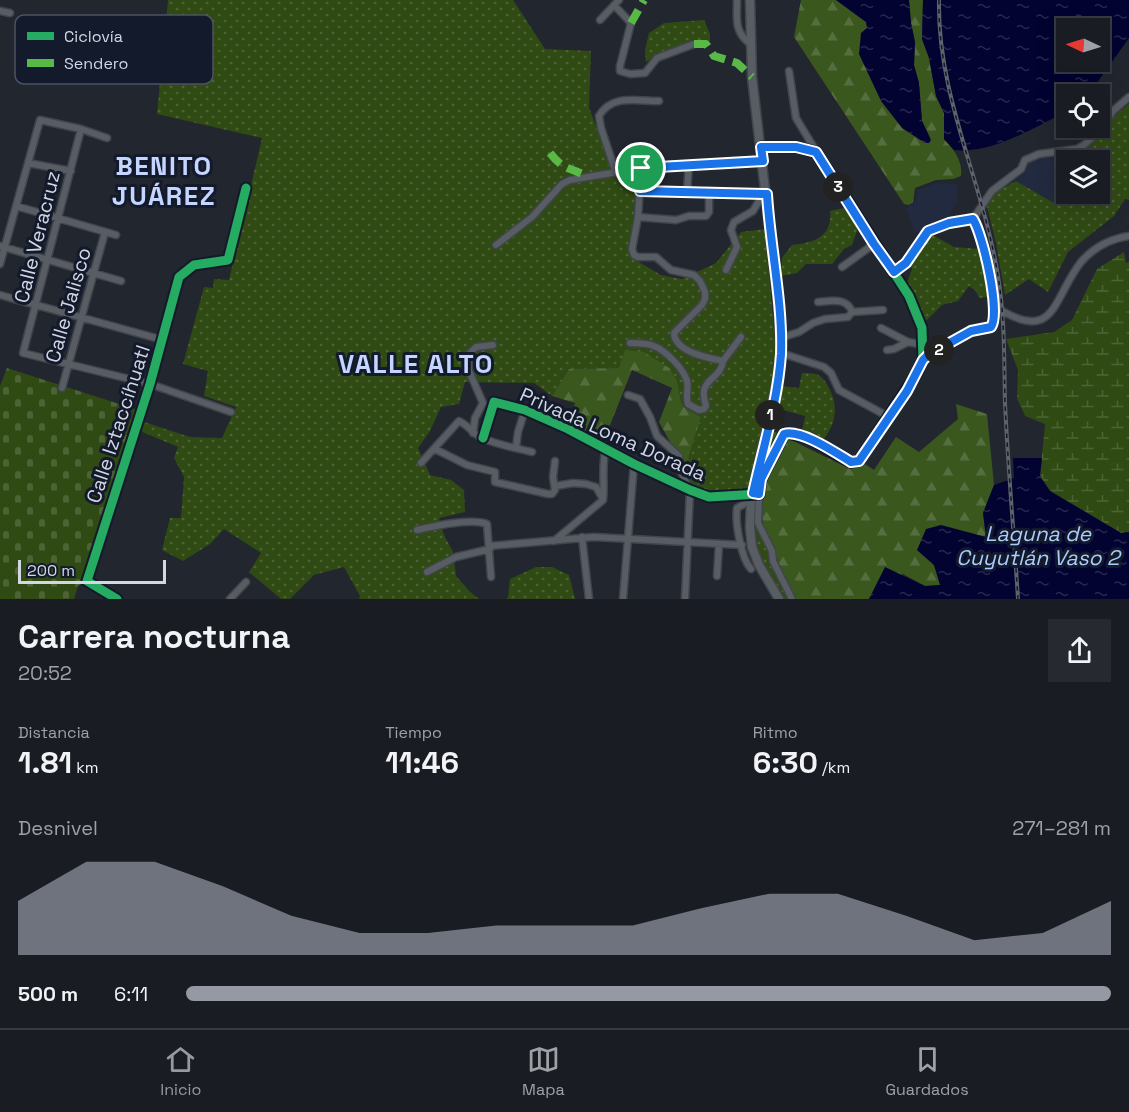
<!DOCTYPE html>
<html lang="es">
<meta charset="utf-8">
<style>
:root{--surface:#1a1c23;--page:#272930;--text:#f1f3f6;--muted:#9fa1a6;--line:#383a41;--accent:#9499a4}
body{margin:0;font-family:"Space Grotesk",sans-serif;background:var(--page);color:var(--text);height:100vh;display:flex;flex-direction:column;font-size:22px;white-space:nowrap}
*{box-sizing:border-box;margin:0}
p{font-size:20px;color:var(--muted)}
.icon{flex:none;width:33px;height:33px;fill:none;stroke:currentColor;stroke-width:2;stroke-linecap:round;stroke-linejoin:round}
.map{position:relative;height:599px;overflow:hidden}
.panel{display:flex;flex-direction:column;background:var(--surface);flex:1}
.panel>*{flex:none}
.needle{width:39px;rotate:274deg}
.tools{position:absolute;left:1056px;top:18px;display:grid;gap:12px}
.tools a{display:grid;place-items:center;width:54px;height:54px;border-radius:0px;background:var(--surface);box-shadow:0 6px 24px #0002,0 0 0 2px var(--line);font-size:30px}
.scale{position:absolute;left:18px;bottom:15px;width:148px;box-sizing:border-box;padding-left:6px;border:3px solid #d2d7e3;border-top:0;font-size:16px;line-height:21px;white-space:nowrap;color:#d2d7e3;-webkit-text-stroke:4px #131a2b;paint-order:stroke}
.pin{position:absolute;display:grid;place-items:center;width:51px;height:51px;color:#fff;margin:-26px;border:3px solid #fff;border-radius:50%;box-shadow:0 2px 6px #0007}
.km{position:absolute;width:30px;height:30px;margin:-15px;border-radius:50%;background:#222;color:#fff;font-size:16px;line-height:30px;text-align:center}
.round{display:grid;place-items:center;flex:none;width:63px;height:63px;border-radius:0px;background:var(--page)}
.overview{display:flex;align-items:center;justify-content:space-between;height:102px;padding:0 18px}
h1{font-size:33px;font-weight:700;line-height:45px}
.stats{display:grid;grid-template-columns:repeat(3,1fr);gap:9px;height:102px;padding:6px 18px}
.stats div{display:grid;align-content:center}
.stats b{font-size:30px;font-weight:700}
.stats small{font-size:16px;font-weight:400}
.stats p{font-size:16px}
.chart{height:168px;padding:12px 18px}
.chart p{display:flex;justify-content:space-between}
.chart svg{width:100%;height:108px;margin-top:6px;fill:var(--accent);opacity:.7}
ul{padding:0 18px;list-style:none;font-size:20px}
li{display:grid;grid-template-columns:96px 72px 1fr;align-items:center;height:45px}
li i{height:15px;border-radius:8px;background:var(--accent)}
.tab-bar{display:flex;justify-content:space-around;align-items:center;height:84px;border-top:2px solid var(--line);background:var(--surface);font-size:16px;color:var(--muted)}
.tab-bar a{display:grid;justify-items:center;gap:3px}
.tab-bar .active{color:var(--accent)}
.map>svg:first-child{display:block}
</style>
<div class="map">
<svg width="1129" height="599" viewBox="0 0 1129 599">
<defs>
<pattern id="grass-dots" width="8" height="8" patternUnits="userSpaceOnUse" patternTransform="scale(1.5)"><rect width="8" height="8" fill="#304a14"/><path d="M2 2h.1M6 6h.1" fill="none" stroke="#4d6336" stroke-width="1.8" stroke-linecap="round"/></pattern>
<pattern id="forest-firs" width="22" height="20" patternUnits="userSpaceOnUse" patternTransform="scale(1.5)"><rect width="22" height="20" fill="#3a571e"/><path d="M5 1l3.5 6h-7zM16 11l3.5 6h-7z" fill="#566e3f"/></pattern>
<pattern id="wetland-marsh" width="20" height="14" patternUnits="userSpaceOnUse" patternTransform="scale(1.5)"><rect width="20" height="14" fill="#304a14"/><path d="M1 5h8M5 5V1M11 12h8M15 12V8" fill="none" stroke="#4d6336"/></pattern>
<pattern id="cemetery-stones" width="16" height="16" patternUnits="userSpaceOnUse" patternTransform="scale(1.5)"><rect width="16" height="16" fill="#304a14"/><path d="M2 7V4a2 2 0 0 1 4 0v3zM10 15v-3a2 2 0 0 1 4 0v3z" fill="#4d6336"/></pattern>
<pattern id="water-ripples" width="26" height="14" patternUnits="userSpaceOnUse" patternTransform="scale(1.5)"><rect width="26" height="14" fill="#030332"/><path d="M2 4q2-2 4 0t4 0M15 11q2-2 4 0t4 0" fill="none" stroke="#272750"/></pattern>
</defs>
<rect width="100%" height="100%" fill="#22262f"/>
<path fill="#222a40" d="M1080 153 1079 160H1066V178L1064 182 1066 198 1054 203 1016 181 1028 162 1040 157Z
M936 183 957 184V202L945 221 915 233 906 208 913 204 917 198V190Z"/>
<path fill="url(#grass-dots)" d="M168 0H513L545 49 591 51 589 107 614 177 636 175 635 222 629 247 632 258 661 275 682 279 716 263 741 232 765 229 776 351 774 376 749 488 730 493 694 490 685 469 701 417 682 406 677 380 669 368 569 369 552 396 534 383 465 382 459 404 441 407 430 431 418 448 430 475 451 480 464 490 465 512 439 518 444 535 453 552 456 576 470 592 479 599H359L360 596 344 567 314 575 290 599H281L249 572 261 553 224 529 210 544 183 561 162 550 170 518H181L184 477 174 458 178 447 140 431 144 422 190 437 222 438 236 407 204 396 208 371 183 364 204 287 213 288 214 279 229 280 262 138 157 114Z
M704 20 710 34V41C687 40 665 49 646 62L645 50 649 33 664 23Z
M1129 104V200L1125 199 1114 216 1068 252 1048 292 1029 279 1005 295 996 243 987 207 994 193 1016 181 1054 203 1066 197 1064 182 1066 178V194H1100V160H1079L1080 153C1097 138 1110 117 1129 104Z
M844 208 858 228 852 245 844 249 832 264H806L797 273 781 276 782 258 792 245C813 243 833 237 830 211Z
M931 234 954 247 981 249 988 297 979 298 976 291 969 286 958 301 942 305 924 323 916 299 906 285 912 269 909 263 925 239Z
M802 373C806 373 812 373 816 374 822 376 826 382 829 388 839 406 836 425 822 441L802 431 805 416 776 408 781 386 799 388Z
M762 496C760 527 781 571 796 599H783L756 548 754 526V503Z
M536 567H552L569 575 575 599H505L508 598 510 579Z"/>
<path fill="url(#forest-firs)" d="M801 0H836L866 22 867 28 931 139 922 121 919 83 914 65 915 42 911 23 909 0H923L922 39 929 58 936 96 944 113V139C954 150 963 161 961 176L953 179 936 180 915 188 913 202 909 205 904 204 794 37Z
M625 350 644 352 669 368 677 380 682 406 701 417 685 469 659 422 672 388 632 370 604 440 568 424 575 403 552 396 569 369 619 368Z
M956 404 987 414 994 485 983 513 986 537 971 535 917 550 934 565 941 585 925 586 903 574 872 594 869 599H796L781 570 774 550 766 534 761 511 763 490 773 431 850 469 865 464 874 470 896 437 919 452 958 419Z"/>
<path fill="url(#wetland-marsh)" d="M1124 252 1126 263 1129 262V532L1121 533 1050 491 1040 476 1045 424 1025 416 1017 398 1018 370 1006 339 1054 332 1072 320 1097 269Z"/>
<path fill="url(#cemetery-stones)" d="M7 368 138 410 82 583 78 586 74 599H0V386Z"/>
<path fill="url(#water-ripples)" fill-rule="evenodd" d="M836 0H909L911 23 915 42 914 65 919 83 922 121 931 140 929 143H925L902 128 881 101 859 54 861 33 867 28 866 22Z
M923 0H1129V38L1089 94H1066V112C1032 128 993 154 954 150L944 139V113L936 96 929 58 922 39ZM1066 28H1100V62H1066Z
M1013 458H1042L1040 476 1050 491 1121 533 1129 532V599H869L885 567 925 586 940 585 934 565 917 550 926 529 941 525 986 537 983 513 994 485 1014 478Z"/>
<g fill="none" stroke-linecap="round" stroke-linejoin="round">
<defs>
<path id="street" d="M737 0C737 20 734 31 750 44
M614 5 631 23 620 66V71L630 74 645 73 657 58 694 44
M0 11 10 13
M600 20 619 0
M789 71 796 118 816 151
M81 129 23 353 150 384 231 412
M28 163 71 171
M616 173 601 128 599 116C612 94 636 101 659 101
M640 191 767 194
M687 191 689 164
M16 206 116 235
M638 217 676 220 689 216H706L709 212V191
M973 219 992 191 1021 169 1025 160 1039 154 1077 149 1084 145 1094 136 1114 110 1129 97
M496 245 532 217 562 184 570 180 641 168 763 161
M0 246 121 281
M0 264 40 120 81 129 107 138
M842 267 874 244
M726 270 737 247 731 230 734 222 753 211 763 194
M894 271 906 263 928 231 949 223 973 219
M0 295 163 340
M818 302C831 301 847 297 852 312
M994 306C1056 346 1052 299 1081 262 1094 247 1109 239 1129 236
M881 328 908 342 924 345
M780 338 799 332 813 323 825 319 848 317 852 312 883 310
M630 343C638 343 647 343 654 346 666 351 683 368 687 381 689 389 685 396 688 404L699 410 704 409 706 406C705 402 703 395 704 391 706 378 721 377 723 361 708 358 675 352 674 333L702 305 705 299V292L700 281 694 275 671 270 656 257H638L634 255 632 249 638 217 641 168
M887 350 894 349 908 342
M781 353 824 367 831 373 839 390 889 417
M924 360 928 355 971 331 991 327C1001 313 983 235 973 219
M723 361 741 337
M62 388 105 232
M628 395 640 399 650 417 657 436 679 456 682 474 690 490 685 599
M473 433 475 418 483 403 469 371 468 355 476 347 493 345
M483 438 494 402 525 410 568 429 634 464 690 490 709 497 759 494 761 479 784 434 787 433 808 438 851 462 859 461 917 373 923 360 922 328 909 296 816 152 796 147H761
M516 448 518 432 525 410
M435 449 467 465 495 472V482L548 494H552L555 490 553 477 555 461
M421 463 459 421C468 425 473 434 482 438 498 445 516 448 532 452
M556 486 573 483 586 484 596 487 603 499
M759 494 758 523 772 551 773 561 792 599
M417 530C434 526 472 518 487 524L491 577
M582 537 589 599
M554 541 603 500C605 482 601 466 606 448
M489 546 594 537 742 545
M751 569C741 558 735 523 737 508L751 500
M427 572 456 557 490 549
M717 576 719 544
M117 599 87 581 150 384 179 277 194 265 228 260 246 188
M230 599 246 582
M623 599 634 464"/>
<path id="secondary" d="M750 0 752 77 778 302 781 353 778 377 751 500 750 528 752 547 759 565 779 599"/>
</defs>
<use href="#street" stroke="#40444c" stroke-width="9"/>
<use href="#secondary" stroke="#40444c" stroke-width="11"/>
<use href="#street" stroke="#585c63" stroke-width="6"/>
<use href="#secondary" stroke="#585c63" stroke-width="8"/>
<defs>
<path id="rail" d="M939 0C937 96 983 182 998 276 1005 318 1004 361 1005 403 1008 468 1014 534 1018 599"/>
</defs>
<use href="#rail" stroke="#5e6269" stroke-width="4"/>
<use href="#rail" stroke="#131a2b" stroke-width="1.5" stroke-dasharray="4.5" stroke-linecap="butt"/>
<path stroke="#58b947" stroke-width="8" stroke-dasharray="15 8" stroke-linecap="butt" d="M631 23 644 0
M694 44H706L714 56 737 63 752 77
M550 153C564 171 570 167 588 177"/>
<defs>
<path id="cycleway" d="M483 438 494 402 525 410 568 429 634 464 690 490 709 497 759 494 761 479 784 434 787 433 808 438 851 462 859 461 917 373 923 360 922 328 909 296 816 152 796 147H761
M117 599 87 581 150 384 179 277 194 265 228 260 246 188"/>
</defs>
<use href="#cycleway" stroke="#131a2b" stroke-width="13"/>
<use href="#cycleway" stroke="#26ab63" stroke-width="9"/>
</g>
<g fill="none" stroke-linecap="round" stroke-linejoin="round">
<defs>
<path id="route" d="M761 147H796L816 152 874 244 894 272 906 263 928 231 949 223 973 219C983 235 1001 313 991 327L971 331 928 355 923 360 907 391 859 461 851 462C836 453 801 429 784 434L761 479 759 494 753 493C763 448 778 400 781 354 783 303 770 245 767 194L640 191 641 168 763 161Z"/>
</defs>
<use href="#route" stroke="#fff" stroke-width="12"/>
<use href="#route" stroke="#1a73e8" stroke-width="8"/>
</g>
<g text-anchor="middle" stroke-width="6" stroke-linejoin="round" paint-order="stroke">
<g font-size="20" fill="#d2d7e3" stroke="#131a2b">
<text transform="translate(37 237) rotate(-76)" y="7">Calle Veracruz</text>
<text transform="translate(68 305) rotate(-74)" y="7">Calle Jalisco</text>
<text transform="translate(118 424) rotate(-72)" y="7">Calle Iztaccíhuatl</text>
<text transform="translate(613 434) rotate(24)" y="7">Privada Loma Dorada</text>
</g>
<g font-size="21" font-style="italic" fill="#acccff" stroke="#131a2b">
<text x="1038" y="541">Laguna de<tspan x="1038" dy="24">Cuyutlán Vaso 2</tspan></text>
</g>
<g font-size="26" font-weight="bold" letter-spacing="1.5" fill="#c4d6ff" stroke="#131a2b">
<text x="164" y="175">BENITO<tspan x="164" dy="30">JUÁREZ</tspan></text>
<text x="416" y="373">VALLE ALTO</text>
</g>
</g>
<rect x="15" y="15" width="198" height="69" rx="9" fill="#131a2b" stroke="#4c5362" stroke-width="1.5"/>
<rect x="27" y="32" width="27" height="8" fill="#26ab63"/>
<rect x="27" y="59" width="27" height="8" fill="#58b947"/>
<g font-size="16" fill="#d2d7e3">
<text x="64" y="42">Ciclovía</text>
<text x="64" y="69">Sendero</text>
</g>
</svg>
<div class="tools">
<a><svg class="needle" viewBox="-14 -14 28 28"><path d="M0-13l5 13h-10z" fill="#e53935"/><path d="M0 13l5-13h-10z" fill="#9fa1a6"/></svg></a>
<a><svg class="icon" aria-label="locate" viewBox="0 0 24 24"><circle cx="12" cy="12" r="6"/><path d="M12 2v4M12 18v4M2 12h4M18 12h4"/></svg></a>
<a><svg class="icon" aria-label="layers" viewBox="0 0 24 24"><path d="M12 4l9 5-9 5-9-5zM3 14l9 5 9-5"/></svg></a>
</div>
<div class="scale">200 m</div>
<div class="pin" style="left:641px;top:168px;background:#1e9e55"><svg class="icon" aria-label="arrive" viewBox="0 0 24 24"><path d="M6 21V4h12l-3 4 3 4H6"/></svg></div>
<b class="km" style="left:770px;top:415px">1</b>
<b class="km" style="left:939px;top:350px">2</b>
<b class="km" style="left:838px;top:187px">3</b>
</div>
<section class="panel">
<div class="overview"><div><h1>Carrera nocturna</h1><p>20:52</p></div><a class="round"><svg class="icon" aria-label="share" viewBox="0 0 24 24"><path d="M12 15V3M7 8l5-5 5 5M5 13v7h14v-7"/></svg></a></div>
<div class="stats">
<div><p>Distancia</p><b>1.81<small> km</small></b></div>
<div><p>Tiempo</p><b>11:46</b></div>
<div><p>Ritmo</p><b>6:30<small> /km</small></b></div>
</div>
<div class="chart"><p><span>Desnivel</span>271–281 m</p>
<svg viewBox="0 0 160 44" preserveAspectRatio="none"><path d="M0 44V22L10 6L20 6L30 16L40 28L50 35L60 35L70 32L80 32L90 32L100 25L110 19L120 19L130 28L140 38L150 35L160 22V44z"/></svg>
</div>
<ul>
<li><b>500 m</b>6:11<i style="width:100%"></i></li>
</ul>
</section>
<nav class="tab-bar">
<a class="active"><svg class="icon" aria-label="home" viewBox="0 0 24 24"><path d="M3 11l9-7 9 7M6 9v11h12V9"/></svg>Inicio</a>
<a><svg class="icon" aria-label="map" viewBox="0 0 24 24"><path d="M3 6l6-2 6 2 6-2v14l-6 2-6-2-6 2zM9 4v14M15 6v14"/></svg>Mapa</a>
<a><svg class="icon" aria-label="saved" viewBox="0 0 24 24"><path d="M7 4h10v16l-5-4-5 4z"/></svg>Guardados</a>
</nav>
